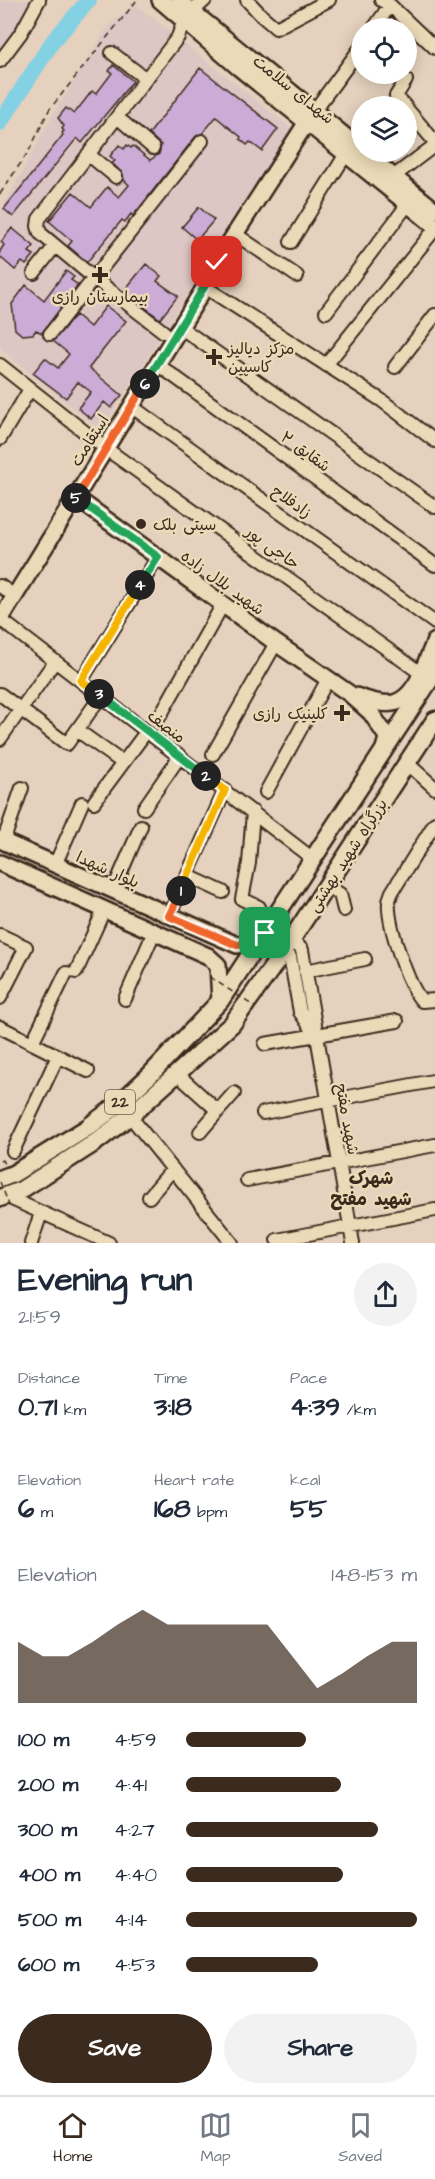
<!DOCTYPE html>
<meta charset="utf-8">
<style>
:root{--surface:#fff;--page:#f2f2f3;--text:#1f2937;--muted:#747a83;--line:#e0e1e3;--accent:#3b2a1e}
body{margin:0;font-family:"Architects Daughter","Playpen Sans Arabic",sans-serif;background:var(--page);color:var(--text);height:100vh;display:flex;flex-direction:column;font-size:22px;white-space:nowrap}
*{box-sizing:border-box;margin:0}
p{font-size:20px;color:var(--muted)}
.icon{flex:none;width:33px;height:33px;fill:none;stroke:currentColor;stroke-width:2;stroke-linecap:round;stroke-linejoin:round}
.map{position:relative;height:1243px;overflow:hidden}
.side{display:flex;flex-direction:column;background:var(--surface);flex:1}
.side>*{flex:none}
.tools{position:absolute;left:351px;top:18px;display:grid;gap:12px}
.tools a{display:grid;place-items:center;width:66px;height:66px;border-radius:50%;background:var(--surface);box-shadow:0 3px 15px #0003;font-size:30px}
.pin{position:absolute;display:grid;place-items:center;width:51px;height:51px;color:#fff;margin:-26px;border-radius:12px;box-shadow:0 3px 9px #0006}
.km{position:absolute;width:30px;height:30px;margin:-15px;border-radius:50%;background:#222;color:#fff;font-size:16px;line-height:30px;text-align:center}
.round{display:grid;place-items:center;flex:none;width:63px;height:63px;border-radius:32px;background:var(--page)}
.headline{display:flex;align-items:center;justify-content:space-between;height:102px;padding:0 18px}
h1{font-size:33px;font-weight:800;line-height:45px}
.figures{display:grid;grid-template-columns:repeat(3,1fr);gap:9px;height:102px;padding:6px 18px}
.figures div{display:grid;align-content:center}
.figures b{font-size:26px;font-weight:800}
.figures small{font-size:16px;font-weight:400}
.figures p{font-size:16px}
.chart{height:168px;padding:12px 18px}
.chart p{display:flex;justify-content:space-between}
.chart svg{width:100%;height:108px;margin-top:6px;fill:var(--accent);opacity:.7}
.cta{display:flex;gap:12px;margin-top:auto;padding:12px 18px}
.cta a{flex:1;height:69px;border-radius:36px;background:var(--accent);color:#fff;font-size:24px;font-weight:800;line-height:69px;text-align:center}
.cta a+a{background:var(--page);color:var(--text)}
ul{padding:0 18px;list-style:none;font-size:20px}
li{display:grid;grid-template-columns:96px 72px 1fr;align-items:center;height:45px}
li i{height:15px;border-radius:8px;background:var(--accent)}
.tab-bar{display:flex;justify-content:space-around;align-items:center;height:84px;border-top:2px solid var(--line);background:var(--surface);font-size:16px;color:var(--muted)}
.tab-bar a{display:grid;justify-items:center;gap:3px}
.tab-bar .selected{color:var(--accent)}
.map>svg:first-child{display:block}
</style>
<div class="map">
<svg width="435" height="1243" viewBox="0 0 435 1243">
<rect width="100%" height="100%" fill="#e5d1bd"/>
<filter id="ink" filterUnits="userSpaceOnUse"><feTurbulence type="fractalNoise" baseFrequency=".0167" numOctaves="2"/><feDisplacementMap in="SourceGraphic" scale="12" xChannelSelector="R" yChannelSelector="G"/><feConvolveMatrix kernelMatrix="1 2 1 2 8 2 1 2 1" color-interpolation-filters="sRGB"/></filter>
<g filter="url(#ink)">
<path fill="#dec6c4" d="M0 0H31L26 15 0 53Z
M135 4 292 129 101 431 0 348V217L1 211 55 111 108 27Z"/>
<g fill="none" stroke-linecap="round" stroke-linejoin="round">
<path stroke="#84d1e3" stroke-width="16" d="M0 123 53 41 89 0"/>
</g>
<path fill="#ccabd6" stroke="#3b2a1e" stroke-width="1.5" d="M113 65 133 81 82 143 77 138 13 217 4 209 63 135 62 133 64 131 62 129 64 126 58 118 66 108 74 114 92 91 96 94 112 73 109 71Z
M200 68 278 129 262 151 250 142 247 145 240 139 241 137 216 117 203 133 196 136 133 216 131 214 125 222 122 220 87 262 68 246 72 241 49 221 73 192 91 207 107 187 119 197 129 185 124 180 123 174 112 163 115 161 110 156 119 145 124 149 127 145 131 148 133 146 150 160 159 154 161 145 149 134Z
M199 207 214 220 197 240 182 227Z
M12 228 34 246 29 252 34 255 26 265 22 262 15 270 0 257V251L4 245 1 242Z
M146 264 161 276 157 281 178 296 160 319 124 291Z
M66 271 74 277 71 280 78 285 42 333 36 330 33 334 22 335 15 329 12 304 26 285 44 300Z
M106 306 126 321 89 368 122 395 111 408 104 402 91 419 78 408 91 392 78 382 66 398 33 373 45 358 58 368 69 354 53 341 76 315 90 327Z"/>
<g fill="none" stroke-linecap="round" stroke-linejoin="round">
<defs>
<path id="minor" d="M247 0 262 16 276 28 329 0
M381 0 390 5 435 48
M192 12 205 0
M374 28 390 5
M112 53 146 79
M0 61 21 33 39 0
M405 106 396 96 406 80
M406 108 435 142
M314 111 362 46
M117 117 153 148
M88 154 116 177
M393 177 435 145
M241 238 297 276
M291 242 346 154
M34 273 55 246
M205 287 381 400 435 441
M326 312 408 204
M180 327 435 507
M164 332 94 278 202 141
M50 334 94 278 40 233 38 226 39 219 178 37 184 20
M157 364 435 565
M0 365 105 448 422 674
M326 365 435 229
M395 367 435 315
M131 406 435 623
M0 439 30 389
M0 586 15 596
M0 619 313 859
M81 681 158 557
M0 694 67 744 101 696
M160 716 223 604
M77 730 123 763
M0 739 55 661
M213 754 276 643
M407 763 435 788
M266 792 328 679
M94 802 146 732
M144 808 180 756
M253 812 249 863 242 899 259 907
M435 823 392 892C391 895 389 898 389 902 387 923 408 986 422 1001L435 1000
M3 842 22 788
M55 865 82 803
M188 876 223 892
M327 886 340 894 344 910
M113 891 141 826
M169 916 225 790
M0 935 26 947 0 998
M292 939 302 950 353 1243
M284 951 290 957 300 1012 314 1032
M305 971 365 959
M76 972 104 910
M125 999 154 932
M0 1027 88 1071
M32 1043 66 973
M265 1044 397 1021
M176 1073 218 1111 200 1132
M218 1111 234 1093
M263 1113 433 1081
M130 1116 232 1243
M13 1151 58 1056
M247 1180 435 1145
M5 1196 109 1243
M149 1197 173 1169
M277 1240 435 1210
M31 1243 41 1213"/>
<path id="major" d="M160 0 238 67 435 226
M178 0 362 150
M363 152 435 210
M75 497 276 643 350 694 371 713 385 734 387 738 383 752
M0 620 205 287 217 262 314 111
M356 696C387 707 403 710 420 677
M0 840 237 945 252 943 263 935
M0 863 208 956 218 965 220 1001"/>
<path id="highway" d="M416 688 435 642
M0 1179 13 1174 87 1128 120 1103 150 1075 220 1001 435 672
M0 1198 21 1190 96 1142 130 1116 232 1024 284 951 435 720"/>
</defs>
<use href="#minor" stroke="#3b2a1e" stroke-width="16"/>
<use href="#major" stroke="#3b2a1e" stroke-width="20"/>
<use href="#highway" stroke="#3b2a1e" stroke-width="21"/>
<path stroke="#3b2a1e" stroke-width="1.5" stroke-dasharray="6 4.5" stroke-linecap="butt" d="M0 194 30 149 49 110 137 0
M0 1161 2 1160 4 1164"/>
<use href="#minor" stroke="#ebdab7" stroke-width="12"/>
<use href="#major" stroke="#ebdab7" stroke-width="15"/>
<use href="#highway" stroke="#ebdab7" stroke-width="16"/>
<path stroke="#3b2a1e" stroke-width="1.5" stroke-dasharray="6 4.5" stroke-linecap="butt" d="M210 977 255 1007
M0 1182 9 1205"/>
</g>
</g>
<g fill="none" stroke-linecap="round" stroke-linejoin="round" filter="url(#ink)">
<defs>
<path id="split-1" d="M181 891 169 916 237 945 252 943 265 933"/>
<path id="split-2" d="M181 891 225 790 206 776"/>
<path id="split-3" d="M99 694 206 776"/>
<path id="split-4" d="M99 694 81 681 140 585"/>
<path id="split-5" d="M76 498 158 557 140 585"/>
<path id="split-6" d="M76 498 145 384"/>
<path id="split-7" d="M145 384 209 279 217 262"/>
</defs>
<use href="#split-1" stroke="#fff" stroke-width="12"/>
<use href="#split-2" stroke="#fff" stroke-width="12"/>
<use href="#split-3" stroke="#fff" stroke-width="12"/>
<use href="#split-4" stroke="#fff" stroke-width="12"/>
<use href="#split-5" stroke="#fff" stroke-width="12"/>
<use href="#split-6" stroke="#fff" stroke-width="12"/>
<use href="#split-7" stroke="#fff" stroke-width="12"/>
<use href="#split-1" stroke="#f0652b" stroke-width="8"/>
<use href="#split-2" stroke="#f5b400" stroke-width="8"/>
<use href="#split-3" stroke="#22a559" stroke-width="8"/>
<use href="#split-4" stroke="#f5b400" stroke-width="8"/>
<use href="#split-5" stroke="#22a559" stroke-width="8"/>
<use href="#split-6" stroke="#f0652b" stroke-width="8"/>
<use href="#split-7" stroke="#22a559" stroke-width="8"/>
</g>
<g fill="#3b2a1e" stroke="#ebdab7" stroke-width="2">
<path d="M97 266h6v6h6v6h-6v6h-6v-6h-6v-6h6z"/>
<path d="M211 348h6v6h6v6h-6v6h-6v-6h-6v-6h6z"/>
<circle cx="141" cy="524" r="6"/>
<path d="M339 704h6v6h6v6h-6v6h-6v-6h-6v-6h6z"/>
</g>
<g text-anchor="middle" stroke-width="5" stroke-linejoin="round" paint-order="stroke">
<rect fill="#ebdab7" stroke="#705f4c" stroke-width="1.5" x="105" y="1090" width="30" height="24" rx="4.5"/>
<g font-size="15" font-weight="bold" fill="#3b2a1e">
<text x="120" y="1107">22</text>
</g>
<g font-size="16" fill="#3b2a1e" stroke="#ebdab7">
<text transform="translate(294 89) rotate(39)" y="6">شهدای سلامت</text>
<text transform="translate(89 440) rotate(-58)" y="6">استقامت</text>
<text transform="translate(306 451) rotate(36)" y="6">شقایق ۲</text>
<text transform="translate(292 501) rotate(35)" y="6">زادفلاح</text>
<text transform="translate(273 547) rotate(36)" y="6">حاجی پور</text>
<text transform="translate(223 582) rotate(36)" y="6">شهید بلال زاده</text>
<text transform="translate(167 726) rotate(37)" y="6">منصف</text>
<text transform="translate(347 855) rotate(-57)" y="6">بزرگراه شهید بهشتی</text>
<text transform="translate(108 869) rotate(24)" y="6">بلوار شهدا</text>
<text transform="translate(348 1119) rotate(80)" y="6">شهید مفتح</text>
</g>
<g font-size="16" fill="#3b2a1e" stroke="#ebdab7" text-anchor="start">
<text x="100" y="302" text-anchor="middle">بیمارستان رازی</text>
<text x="228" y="354">مرکز دیالیز<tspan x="228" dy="18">کاسپین</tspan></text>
<text x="153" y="530">سیتی بلک</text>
<text x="328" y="719" text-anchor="end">کلینیک رازی</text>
</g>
<g font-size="18" font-weight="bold" fill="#3b2a1e" stroke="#ebdab7">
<text x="371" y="1184">شهرک<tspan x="371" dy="21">شهید مفتح</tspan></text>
</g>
</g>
</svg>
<div class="tools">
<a><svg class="icon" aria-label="locate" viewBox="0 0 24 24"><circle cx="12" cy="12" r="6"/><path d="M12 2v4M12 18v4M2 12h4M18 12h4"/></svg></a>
<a><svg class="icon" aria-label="layers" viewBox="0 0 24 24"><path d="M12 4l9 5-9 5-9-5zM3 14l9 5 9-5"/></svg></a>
</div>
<div class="pin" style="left:265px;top:933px;background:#1e9e55"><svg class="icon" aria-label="arrive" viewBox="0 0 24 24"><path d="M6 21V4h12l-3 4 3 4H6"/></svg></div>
<div class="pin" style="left:217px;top:262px;background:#d93025"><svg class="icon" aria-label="check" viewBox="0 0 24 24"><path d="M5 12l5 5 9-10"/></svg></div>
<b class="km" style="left:181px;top:891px">1</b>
<b class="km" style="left:206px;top:776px">2</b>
<b class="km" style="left:99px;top:694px">3</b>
<b class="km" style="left:140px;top:585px">4</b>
<b class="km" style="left:76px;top:498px">5</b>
<b class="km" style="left:145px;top:384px">6</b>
</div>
<section class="side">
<div class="headline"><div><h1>Evening run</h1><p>21:59</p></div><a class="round"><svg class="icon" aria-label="share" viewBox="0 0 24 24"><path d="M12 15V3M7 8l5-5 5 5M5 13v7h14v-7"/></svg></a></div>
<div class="figures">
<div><p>Distance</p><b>0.71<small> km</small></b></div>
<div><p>Time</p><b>3:18</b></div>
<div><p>Pace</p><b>4:39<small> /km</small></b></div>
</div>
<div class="figures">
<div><p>Elevation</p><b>6<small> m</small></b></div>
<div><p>Heart rate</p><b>168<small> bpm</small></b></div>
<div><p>kcal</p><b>55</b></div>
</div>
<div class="chart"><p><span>Elevation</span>148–153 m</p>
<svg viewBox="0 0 160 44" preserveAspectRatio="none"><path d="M0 44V19L10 25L20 25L30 19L40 12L50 6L60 12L70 12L80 12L90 12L100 12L110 25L120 38L130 32L140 25L150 19L160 19V44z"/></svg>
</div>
<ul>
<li><b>100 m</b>4:59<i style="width:52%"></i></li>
<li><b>200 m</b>4:41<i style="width:67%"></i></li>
<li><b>300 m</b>4:27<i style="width:83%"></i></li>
<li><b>400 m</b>4:40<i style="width:68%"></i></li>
<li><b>500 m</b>4:14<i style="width:100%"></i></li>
<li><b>600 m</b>4:53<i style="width:57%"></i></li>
</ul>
<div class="cta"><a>Save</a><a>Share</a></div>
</section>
<nav class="tab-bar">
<a class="selected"><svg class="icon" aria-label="home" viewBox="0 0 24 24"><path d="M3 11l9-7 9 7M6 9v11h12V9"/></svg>Home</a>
<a><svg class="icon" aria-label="map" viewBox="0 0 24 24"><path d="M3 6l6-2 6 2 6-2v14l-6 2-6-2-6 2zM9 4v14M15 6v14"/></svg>Map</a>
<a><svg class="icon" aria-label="saved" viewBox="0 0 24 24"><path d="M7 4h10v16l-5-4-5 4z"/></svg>Saved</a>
</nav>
